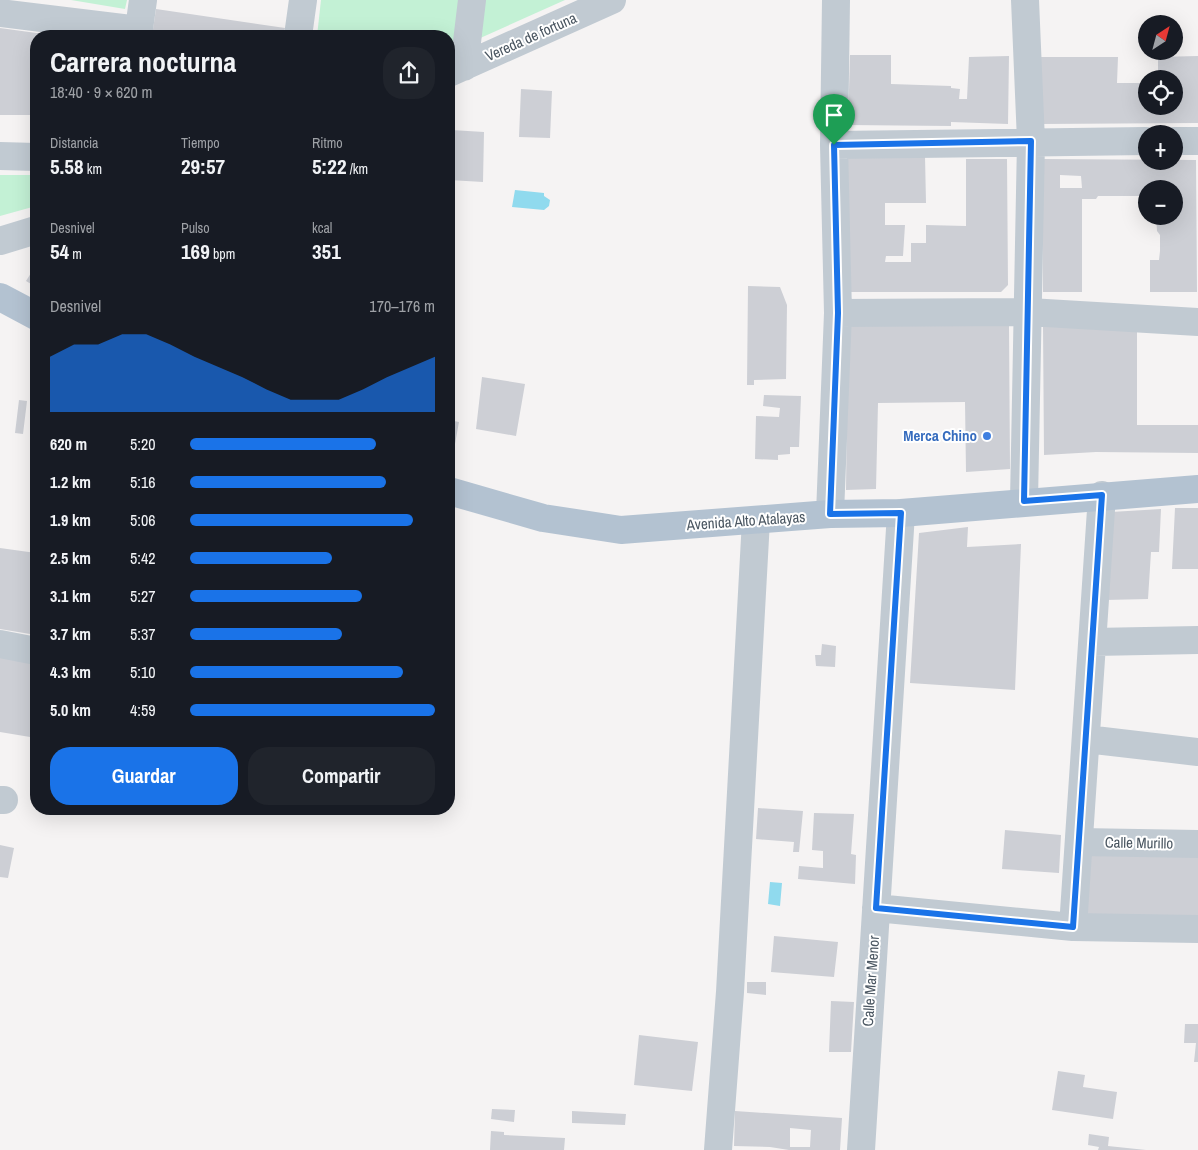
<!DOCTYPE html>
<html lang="es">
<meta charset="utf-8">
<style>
:root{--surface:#171b24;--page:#20242c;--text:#f1f3f6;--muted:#9ea1a6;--accent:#1a73e8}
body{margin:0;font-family:"Archivo Narrow",sans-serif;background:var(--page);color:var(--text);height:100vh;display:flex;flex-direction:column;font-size:19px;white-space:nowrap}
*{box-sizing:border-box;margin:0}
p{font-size:16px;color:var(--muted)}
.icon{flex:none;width:28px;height:28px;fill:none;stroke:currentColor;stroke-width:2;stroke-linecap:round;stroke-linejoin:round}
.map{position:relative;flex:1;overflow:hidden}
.panel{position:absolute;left:30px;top:30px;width:425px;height:785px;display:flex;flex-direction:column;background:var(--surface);border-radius:20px;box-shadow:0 5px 20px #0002}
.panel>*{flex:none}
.needle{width:32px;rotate:36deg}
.fabs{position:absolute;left:1138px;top:15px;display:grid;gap:10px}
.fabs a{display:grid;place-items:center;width:45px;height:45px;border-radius:50%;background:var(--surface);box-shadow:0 5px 20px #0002;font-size:25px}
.pin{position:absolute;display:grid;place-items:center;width:42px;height:42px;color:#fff;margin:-51px -21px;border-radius:50% 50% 50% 0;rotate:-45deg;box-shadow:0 0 5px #0007}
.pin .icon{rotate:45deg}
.round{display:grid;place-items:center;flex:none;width:52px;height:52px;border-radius:20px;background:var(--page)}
.head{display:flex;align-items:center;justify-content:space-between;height:85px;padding:0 20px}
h1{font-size:28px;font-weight:800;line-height:38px}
.metrics{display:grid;grid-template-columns:repeat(3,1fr);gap:8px;height:85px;padding:5px 20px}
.metrics div{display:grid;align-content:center}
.metrics b{font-size:21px;font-weight:800}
.metrics small{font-size:14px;font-weight:400}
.metrics p{font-size:14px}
.chart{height:140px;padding:10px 20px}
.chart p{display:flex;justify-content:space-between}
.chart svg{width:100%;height:90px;margin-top:5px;fill:var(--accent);opacity:.7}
.action{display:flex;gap:10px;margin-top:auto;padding:10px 20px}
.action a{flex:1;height:58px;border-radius:20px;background:var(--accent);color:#fff;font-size:20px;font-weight:800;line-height:58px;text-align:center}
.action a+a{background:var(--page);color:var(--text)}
ul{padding:0 20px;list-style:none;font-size:16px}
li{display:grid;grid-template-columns:80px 60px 1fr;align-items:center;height:38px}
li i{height:12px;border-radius:6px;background:var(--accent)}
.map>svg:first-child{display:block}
</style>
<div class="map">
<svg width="1198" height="1150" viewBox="0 0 1198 1150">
<rect width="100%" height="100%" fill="#f5f3f3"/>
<path fill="#c3f1d5" d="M71 0H127L125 9Z
M321 0H565L449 52V36H317Z
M0 175H36V206L0 216Z"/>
<path fill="#90daee" d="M515 190 544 193V196L550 200 549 206 544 210 512 207Z
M770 882 782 883 780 906 768 904Z"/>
<path fill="#cdcfd5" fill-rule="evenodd" d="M156 9 285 28 283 36H152Z
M0 28 51 35 36 36V115H0Z
M850 55H891V84L951 86V88L960 89 959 99H967L969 57 1009 56 1008 124 951 122V126L848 125Z
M1198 56V123L1040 124 1039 57H1118L1117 83H1146V106H1174V79H1158V57Z
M521 89 552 91 550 138 519 137Z
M451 130 484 132 483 182 449 180Z
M925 156 926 203H885V225H905L903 256H886L885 262H911V243H926V225L966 226V159H1007L1008 285 1001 292H848L847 158Z
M1042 159 1196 160 1197 292H1150V260H1159L1160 251V235L1157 231 1156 216H1174V189H1146V196H1098L1096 199H1082V292H1043ZM1060 175 1081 176 1082 188H1060Z
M36 265V287L26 281Z
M748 286 780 287 787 305 786 379 754 380V385H747Z
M848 326H1009L1010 469 966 472 965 402 878 403 876 489 846 490Z
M1043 326 1137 328V425H1198V453L1096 452 1044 455Z
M482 377 525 384 516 436 476 429Z
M764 395 801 396 799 447H790V454L778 455V460L755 459 756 416 779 417 780 408 763 406Z
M19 400 27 401 23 434 15 433Z
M449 420 459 422 455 444 449 443Z
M1175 508H1198V569H1172Z
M1161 509 1159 552H1151L1148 599 1105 600 1111 512Z
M968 527 967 547 1021 544 1015 690 910 683 919 533Z
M0 548 36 553V635L0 629Z
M822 644 836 646 835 667 816 666 815 655H821Z
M0 657 36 663V738L0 732Z
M758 808 803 811 799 852H793L794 842 756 839Z
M814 813 854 814 851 854 856 855 855 884 798 879 799 866 823 868V851L812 850Z
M1005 830 1061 835 1059 873 1002 869Z
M0 845 14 848 8 878 0 877Z
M1089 853 1198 857V924L1085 920Z
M774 936 838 942 834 977 771 972Z
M747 982H766V995L747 993Z
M831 1001 854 1002 851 1052H829Z
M1185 1024H1198V1062H1194L1196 1043H1184Z
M639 1035 698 1042 692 1091 634 1085Z
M1058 1071 1085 1075 1083 1087 1117 1092 1113 1119 1052 1110Z
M492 1109 515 1110 514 1122 491 1119Z
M572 1111 626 1114 625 1125 572 1123Z
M735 1111 842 1118 840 1150H789L770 1147 734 1146ZM790 1128 811 1130 810 1147H790Z
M491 1131 504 1132V1135L565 1138 564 1150H490Z
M1089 1134 1109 1137 1108 1146 1146 1150H1098L1099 1147 1088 1145Z"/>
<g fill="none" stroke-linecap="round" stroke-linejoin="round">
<path stroke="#c1cad2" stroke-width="28" d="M0 13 139 30
M138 36 143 0
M298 36 303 0
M464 67 472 0
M449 73 612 0
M1174 141H1198
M834 145 1146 141
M0 156 36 157
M0 241 36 230
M838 313 1029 312 1198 322
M1024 501 1031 141 1025 0
M830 514 838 313 834 145 836 0
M1093 642 1198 640
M0 644 36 651
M1086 739 1198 752
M0 800H4
M1079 842 1198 844
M876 908 1073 927 1198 929
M1073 927 1102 495
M718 1150 730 992 756 520
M861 1150 901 513"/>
<path stroke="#b3c2d1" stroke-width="28" d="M0 297 36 316
M449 491 543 518 621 530 830 514 901 513 1198 489"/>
</g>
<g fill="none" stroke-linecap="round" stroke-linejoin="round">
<defs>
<path id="route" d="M1031 141 1024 501 1102 495 1073 927 876 908 901 513 830 514 838 313 834 145Z"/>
</defs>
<use href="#route" stroke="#fff" stroke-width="10"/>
<use href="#route" stroke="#1a73e8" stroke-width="6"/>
</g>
<circle fill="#3f7fe0" stroke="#fff" stroke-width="2" cx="987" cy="436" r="5"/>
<g text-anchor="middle" stroke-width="4" stroke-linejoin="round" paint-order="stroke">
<g font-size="15" fill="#4a5661" stroke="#fff">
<text transform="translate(531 37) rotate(-24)" y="5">Vereda de fortuna</text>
<text transform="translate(746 521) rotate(-4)" y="5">Avenida Alto Atalayas</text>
<text transform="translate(1139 843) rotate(1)" y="5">Calle Murillo</text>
<text transform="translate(871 981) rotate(-86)" y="5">Calle Mar Menor</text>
</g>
<g font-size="15" font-weight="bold" fill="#366cbe" stroke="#fff" text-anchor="end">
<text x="977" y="441">Merca Chino</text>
</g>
</g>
</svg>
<div class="fabs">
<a><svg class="needle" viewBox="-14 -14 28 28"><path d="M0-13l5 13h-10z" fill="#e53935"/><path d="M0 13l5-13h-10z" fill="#9ea1a6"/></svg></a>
<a><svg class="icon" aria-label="locate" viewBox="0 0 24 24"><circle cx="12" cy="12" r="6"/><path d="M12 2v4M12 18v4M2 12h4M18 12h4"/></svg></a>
<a>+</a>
<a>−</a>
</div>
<div class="pin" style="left:834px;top:145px;background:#1e9e55"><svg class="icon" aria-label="arrive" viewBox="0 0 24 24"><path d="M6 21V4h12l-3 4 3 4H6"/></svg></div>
<section class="panel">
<div class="head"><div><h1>Carrera nocturna</h1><p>18:40 · 9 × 620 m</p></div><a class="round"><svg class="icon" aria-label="share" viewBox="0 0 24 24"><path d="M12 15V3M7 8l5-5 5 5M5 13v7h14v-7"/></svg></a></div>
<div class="metrics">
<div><p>Distancia</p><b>5.58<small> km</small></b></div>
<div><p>Tiempo</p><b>29:57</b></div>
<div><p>Ritmo</p><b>5:22<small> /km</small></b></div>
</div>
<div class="metrics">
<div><p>Desnivel</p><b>54<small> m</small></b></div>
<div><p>Pulso</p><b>169<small> bpm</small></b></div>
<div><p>kcal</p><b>351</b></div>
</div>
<div class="chart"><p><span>Desnivel</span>170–176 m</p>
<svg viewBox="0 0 160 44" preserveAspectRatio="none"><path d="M0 44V17L10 11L20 11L30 6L40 6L50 11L60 17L70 22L80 27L90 33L100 38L110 38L120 38L130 33L140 27L150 22L160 17V44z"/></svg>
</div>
<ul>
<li><b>620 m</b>5:20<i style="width:76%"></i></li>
<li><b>1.2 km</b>5:16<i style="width:80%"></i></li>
<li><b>1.9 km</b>5:06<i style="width:91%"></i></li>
<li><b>2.5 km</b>5:42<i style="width:58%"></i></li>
<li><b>3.1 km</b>5:27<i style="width:70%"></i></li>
<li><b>3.7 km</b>5:37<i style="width:62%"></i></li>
<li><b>4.3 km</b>5:10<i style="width:87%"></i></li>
<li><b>5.0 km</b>4:59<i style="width:100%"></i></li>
</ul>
<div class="action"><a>Guardar</a><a>Compartir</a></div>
</section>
</div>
